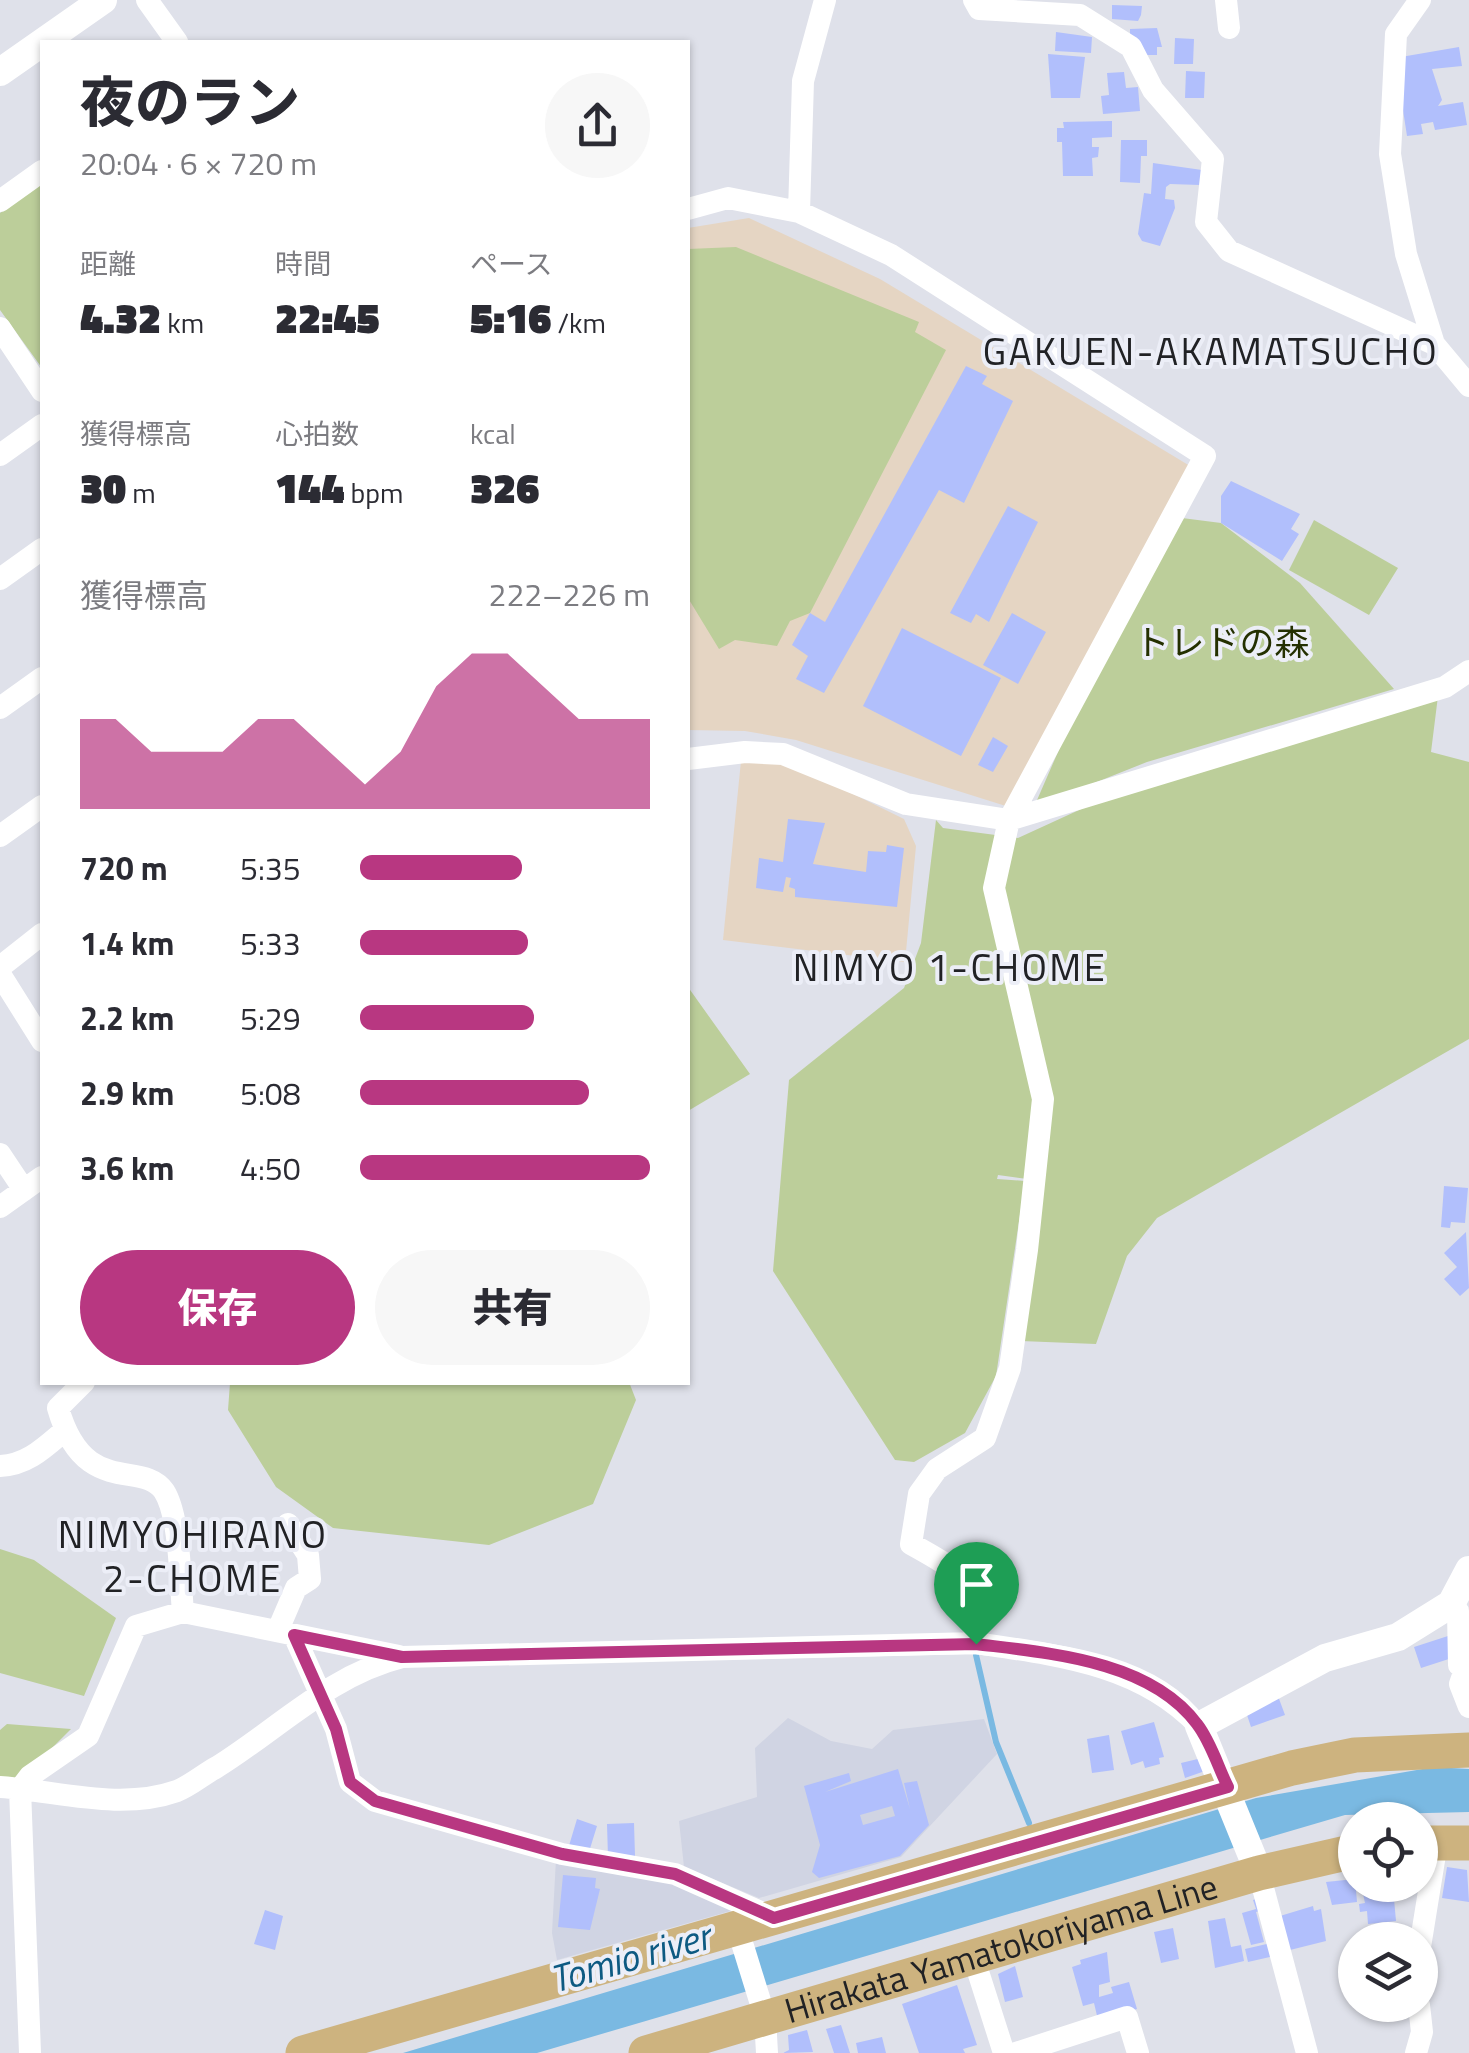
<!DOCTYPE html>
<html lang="ja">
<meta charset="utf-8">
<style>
:root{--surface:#fff;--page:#f7f7f7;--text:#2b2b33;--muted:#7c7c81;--accent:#b83781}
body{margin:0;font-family:"Titillium Web","Noto Sans JP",sans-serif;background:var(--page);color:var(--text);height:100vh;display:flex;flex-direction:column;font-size:38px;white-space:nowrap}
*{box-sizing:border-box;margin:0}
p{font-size:32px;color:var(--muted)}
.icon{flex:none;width:55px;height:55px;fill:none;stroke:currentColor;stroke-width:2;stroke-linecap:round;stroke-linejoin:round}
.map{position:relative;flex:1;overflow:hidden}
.details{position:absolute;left:40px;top:40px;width:650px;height:1345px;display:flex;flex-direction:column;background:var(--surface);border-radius:0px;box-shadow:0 2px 8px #0004}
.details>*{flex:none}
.tools{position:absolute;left:1338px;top:1802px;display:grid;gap:20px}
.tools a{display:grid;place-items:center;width:100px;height:100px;border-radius:50%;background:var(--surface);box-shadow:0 2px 8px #0004;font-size:50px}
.pin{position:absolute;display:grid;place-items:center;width:85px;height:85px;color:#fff;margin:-102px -42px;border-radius:50% 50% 50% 0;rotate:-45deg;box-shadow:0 0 10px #0007}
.pin .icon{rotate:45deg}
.round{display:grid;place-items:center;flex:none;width:105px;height:105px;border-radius:52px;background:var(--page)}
.head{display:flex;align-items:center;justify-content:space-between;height:170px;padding:0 40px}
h1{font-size:55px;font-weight:800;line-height:75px}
.stats{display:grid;grid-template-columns:repeat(3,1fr);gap:15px;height:170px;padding:10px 40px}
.stats div{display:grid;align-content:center}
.stats b{font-size:42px;font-weight:800}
.stats small{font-size:28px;font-weight:400}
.stats p{font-size:28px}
.chart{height:280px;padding:20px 40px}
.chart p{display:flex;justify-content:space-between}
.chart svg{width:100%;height:180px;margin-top:10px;fill:var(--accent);opacity:.7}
.primary-button{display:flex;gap:20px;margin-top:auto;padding:20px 40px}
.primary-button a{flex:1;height:115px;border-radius:60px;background:var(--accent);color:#fff;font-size:40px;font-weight:800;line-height:115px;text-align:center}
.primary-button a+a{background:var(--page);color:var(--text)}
ul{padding:0 40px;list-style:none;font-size:32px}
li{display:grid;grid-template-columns:160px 120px 1fr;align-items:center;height:75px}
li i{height:25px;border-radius:12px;background:var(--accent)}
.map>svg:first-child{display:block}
</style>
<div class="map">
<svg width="1469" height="2053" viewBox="0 0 1469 2053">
<rect width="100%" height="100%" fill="#dfe1ea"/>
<path fill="#d0d4e3" d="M788 1718 831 1741 872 1749 893 1730 984 1719 997 1754 901 1857 759 1898 684 1867 679 1821 757 1797 755 1748Z
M556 1859 661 1878 734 1910 557 1960 552 1933Z"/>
<path fill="#e5d5c3" d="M749 218 880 279 1190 466 1009 807 796 740 745 731 688 730V228Z
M782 759 904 819 916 846 905 962 723 940 741 761Z"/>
<path fill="#bcce9a" d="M42 184V368L0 310V213Z
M736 247 919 322 915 332 946 350 810 613 790 621 777 646 735 640 719 649 688 598V249Z
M1182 518 1221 523 1300 583 1394 689 1147 762 1034 807 1071 722Z
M1314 520 1398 568 1369 615 1289 570Z
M1438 696 1431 752 1469 762V1039L1157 1218 1127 1256 1096 1344 1021 1341 1042 1181 998 1175 997 1179 1025 1181 996 1376 965 1433 914 1462 895 1460 773 1271 789 1080 904 988 921 943 936 820 943 828 1018 838 1138 783Z
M688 987 750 1074 688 1111Z
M230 1383 629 1382 636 1400 593 1504 489 1545 333 1528 276 1487 228 1410Z
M0 1549 34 1560 116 1618 84 1696 0 1673Z
M7 1724 71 1729 17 1783 0 1781V1730Z"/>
<path fill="#7ab9e2" d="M1434 1767 1469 1769V1812L1345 1815 537 2053H403L1256 1798Z"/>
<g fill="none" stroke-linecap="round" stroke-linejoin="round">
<path stroke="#7ab9e2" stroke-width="6" d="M976 1655 996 1742 1029 1823"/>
</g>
<path fill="#b1bffc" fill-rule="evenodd" d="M1112 5 1142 6 1141 15 1138 21 1112 19Z
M1157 28 1162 47H1157V55H1144L1130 42V29Z
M1056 32 1092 37 1091 53 1055 51Z
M1175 38 1194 39 1193 64H1174Z
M1459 47 1462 66 1432 69 1442 100 1438 106 1463 102 1467 125 1435 130 1433 122 1421 124 1423 134 1407 136 1395 58Z
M1048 54 1085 57 1080 98H1051Z
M1186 71 1205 72 1204 98H1185Z
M1124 72 1126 88 1138 87 1140 111 1103 114 1101 96 1109 95 1107 73Z
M1112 121V137L1092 138V147H1099L1098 157 1092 158 1093 176H1063L1062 142H1057V128H1064L1063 122Z
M1121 140H1147V156H1141L1140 183 1120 182Z
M1153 163 1202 170 1200 185 1170 184 1166 187 1165 199 1174 200 1175 208 1160 246 1142 241 1138 234 1144 193 1151 194Z
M966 366 987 376 982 384 1013 401 964 503 939 490 824 693 796 679 808 656 792 645 810 613 825 622Z
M1231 481 1300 514 1291 529 1299 534 1282 561 1221 523V496Z
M1008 506 1038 522 989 622 976 614 971 623 950 613Z
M1012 613 1046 632 1018 684 983 665Z
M902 628 1001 678 961 756 863 706Z
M993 737 1008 746 993 772 978 765Z
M788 819 825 823 813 864 866 872 868 851 886 852 887 845 904 848 897 907 795 897V889L789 887 791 878 786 877 783 892 756 888 759 858 783 862Z
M1444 1186 1468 1188 1465 1223 1451 1222 1450 1228 1441 1227Z
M1466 1232 1469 1288 1460 1296 1444 1279 1457 1267 1444 1253Z
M1448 1636 1455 1657 1421 1668 1414 1647Z
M1278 1696 1285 1715 1251 1727 1246 1712Z
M1154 1722 1164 1757 1159 1758 1160 1764 1145 1768 1143 1761 1131 1765 1121 1731Z
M1109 1735 1114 1770 1092 1773 1087 1739Z
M1202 1758 1205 1771 1185 1778 1181 1763Z
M898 1769 910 1809 904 1783 917 1781 929 1825 900 1856 819 1878 812 1872 820 1845 804 1786 849 1773 851 1781 825 1792ZM892 1806 895 1816 863 1825 860 1815Z
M577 1819 597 1826 588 1855 568 1849Z
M634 1823 635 1856 608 1857 607 1824Z
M1447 1867 1467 1870 1469 1902 1442 1898Z
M563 1875 596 1878 595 1888 600 1889 590 1930 558 1927Z
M1355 1879 1357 1902 1332 1905 1326 1882Z
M1361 1885H1400L1393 1888 1396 1921 1368 1924 1367 1911 1360 1912 1359 1904 1365 1903Z
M1261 1897 1265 1909 1256 1912 1264 1942 1251 1945 1242 1913 1256 1909 1253 1900Z
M1313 1906 1314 1911 1321 1909 1326 1941 1286 1951 1280 1916Z
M265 1910 283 1916 275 1950 254 1944Z
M1225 1918 1231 1947 1241 1945 1244 1961 1215 1968 1208 1921Z
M1173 1928 1179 1959 1161 1963 1154 1932Z
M1271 1943 1274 1956 1248 1962 1245 1949Z
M1107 1952 1110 1982 1099 1985V1997L1113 1993 1111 1987 1129 1982 1137 2009 1098 2020 1094 2003 1083 2006 1072 1967 1081 1964 1080 1960Z
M1015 1966 1023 1997 1005 2002 998 1974Z
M957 1985 977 2045 963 2049 965 2053H919L902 2004Z
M841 2025 850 2053H834L826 2029Z
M807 2030 813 2052 783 2053 789 2050 788 2035Z
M882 2037 886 2053H858L856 2043Z"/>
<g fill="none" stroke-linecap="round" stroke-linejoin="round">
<path stroke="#fff" stroke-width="22" d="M147 0 177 42
M974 0 979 9 1080 15 1131 47 1153 90 1213 159 1206 222 1229 251 1434 344
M1226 0 1229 28
M1420 0 1396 34 1390 154 1406 254 1434 344 1469 386
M0 201 42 171
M688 209 728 198 799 212 891 255 1205 456 1009 820 994 888 1043 1099 1027 1250 1010 1368 985 1438 937 1469 919 1494 911 1544C971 1577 968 1578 976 1643
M799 212 803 81 825 0
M0 328 42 391
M0 455 42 425
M0 579 42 549
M0 708 42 678
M688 759 745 752 783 754 906 804 1009 820 1445 687 1469 671
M0 836 42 806
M0 967 42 934
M0 974 42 1041
M0 1154 24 1190
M0 1207 42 1177
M84 1382 58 1408C84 1499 142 1459 164 1491 180 1516 180 1580 183 1612
M0 1466C27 1465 44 1448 64 1431
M1451 1604 1458 1611 1459 1665 1466 1667 1460 1684 1469 1707
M278 1630 296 1588 310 1579 308 1555 288 1524
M294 1635 336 1729 350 1782 375 1801 562 1854 675 1874 774 1918
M0 1787C58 1791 120 1811 177 1791 190 1786 204 1774 217 1767 278 1729 330 1675 402 1657L976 1643C1057 1655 1141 1664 1199 1726
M1259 1873 1307 2053
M738 1930 765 2017 767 2053
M1420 1947 1437 1842
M974 1959 1004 2053
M30 2053 20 1789 30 1776 88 1736 136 1626 183 1612 399 1656
M1016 2053 1127 2017 1138 2053
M1416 2053 1422 2032 1419 2005"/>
<path stroke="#fff" stroke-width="28" d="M0 72 103 0
M1259 1873 1199 1726 1325 1658 1398 1637 1451 1604 1469 1570"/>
<g stroke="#cdb37f" stroke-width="35">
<path d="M1420 1843H1469"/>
<path d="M303 2053 1292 1768 1355 1755 1469 1750"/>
<path id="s1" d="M646 2053 1259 1873 1355 1851"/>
</g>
</g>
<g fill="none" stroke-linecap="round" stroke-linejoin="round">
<defs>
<path id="route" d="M294 1635 402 1657 976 1644C1048 1653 1150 1660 1197 1724 1211 1742 1218 1767 1228 1787L774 1918 675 1874 562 1854 375 1801 350 1782 336 1729Z"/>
</defs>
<use href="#route" stroke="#fff" stroke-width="20"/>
<use href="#route" stroke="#b83781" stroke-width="12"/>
</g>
<g text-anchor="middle" stroke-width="8" stroke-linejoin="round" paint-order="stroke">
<g font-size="35" fill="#243001" stroke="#eceef7">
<text x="1222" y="655">トレドの森</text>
</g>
<g font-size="35" fill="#212225" stroke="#eceef7">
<text dy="12" stroke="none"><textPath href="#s1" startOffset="370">Hirakata Yamatokoriyama Line</textPath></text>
</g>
<g font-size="38" letter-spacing="2.5" fill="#212225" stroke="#eceef7">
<text x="1211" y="365">GAKUEN-AKAMATSUCHO</text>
<text x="950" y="981">NIMYO 1-CHOME</text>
<text x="193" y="1548">NIMYOHIRANO<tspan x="193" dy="44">2-CHOME</tspan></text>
</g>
<g font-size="38" font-style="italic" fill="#0d5a82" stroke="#eceef7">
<text transform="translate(630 1958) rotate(-16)" y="13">Tomio river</text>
</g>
</g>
</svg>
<div class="tools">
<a><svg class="icon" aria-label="locate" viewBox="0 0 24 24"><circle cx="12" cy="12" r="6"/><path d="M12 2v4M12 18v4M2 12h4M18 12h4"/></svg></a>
<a><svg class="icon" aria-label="layers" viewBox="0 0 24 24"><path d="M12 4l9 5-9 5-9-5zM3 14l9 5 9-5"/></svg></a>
</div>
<div class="pin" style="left:976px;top:1644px;background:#1e9e55"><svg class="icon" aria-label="arrive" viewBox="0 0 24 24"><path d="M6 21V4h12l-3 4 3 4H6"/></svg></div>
<section class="details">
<div class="head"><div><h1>夜のラン</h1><p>20:04 · 6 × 720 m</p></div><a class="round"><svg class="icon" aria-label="share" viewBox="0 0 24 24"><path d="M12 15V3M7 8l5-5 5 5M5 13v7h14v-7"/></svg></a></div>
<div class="stats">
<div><p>距離</p><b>4.32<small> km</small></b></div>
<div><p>時間</p><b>22:45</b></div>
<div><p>ペース</p><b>5:16<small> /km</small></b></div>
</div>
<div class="stats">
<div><p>獲得標高</p><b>30<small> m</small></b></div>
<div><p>心拍数</p><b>144<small> bpm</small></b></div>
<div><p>kcal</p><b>326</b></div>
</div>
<div class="chart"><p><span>獲得標高</span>222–226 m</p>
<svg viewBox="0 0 160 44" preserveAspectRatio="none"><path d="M0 44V22L10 22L20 30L30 30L40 30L50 22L60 22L70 30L80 38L90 30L100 14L110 6L120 6L130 14L140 22L150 22L160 22V44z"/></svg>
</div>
<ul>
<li><b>720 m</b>5:35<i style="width:56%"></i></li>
<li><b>1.4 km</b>5:33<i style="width:58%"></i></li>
<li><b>2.2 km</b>5:29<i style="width:60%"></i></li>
<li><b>2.9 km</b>5:08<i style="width:79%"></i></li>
<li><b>3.6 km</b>4:50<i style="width:100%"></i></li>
</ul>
<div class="primary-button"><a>保存</a><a>共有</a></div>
</section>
</div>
